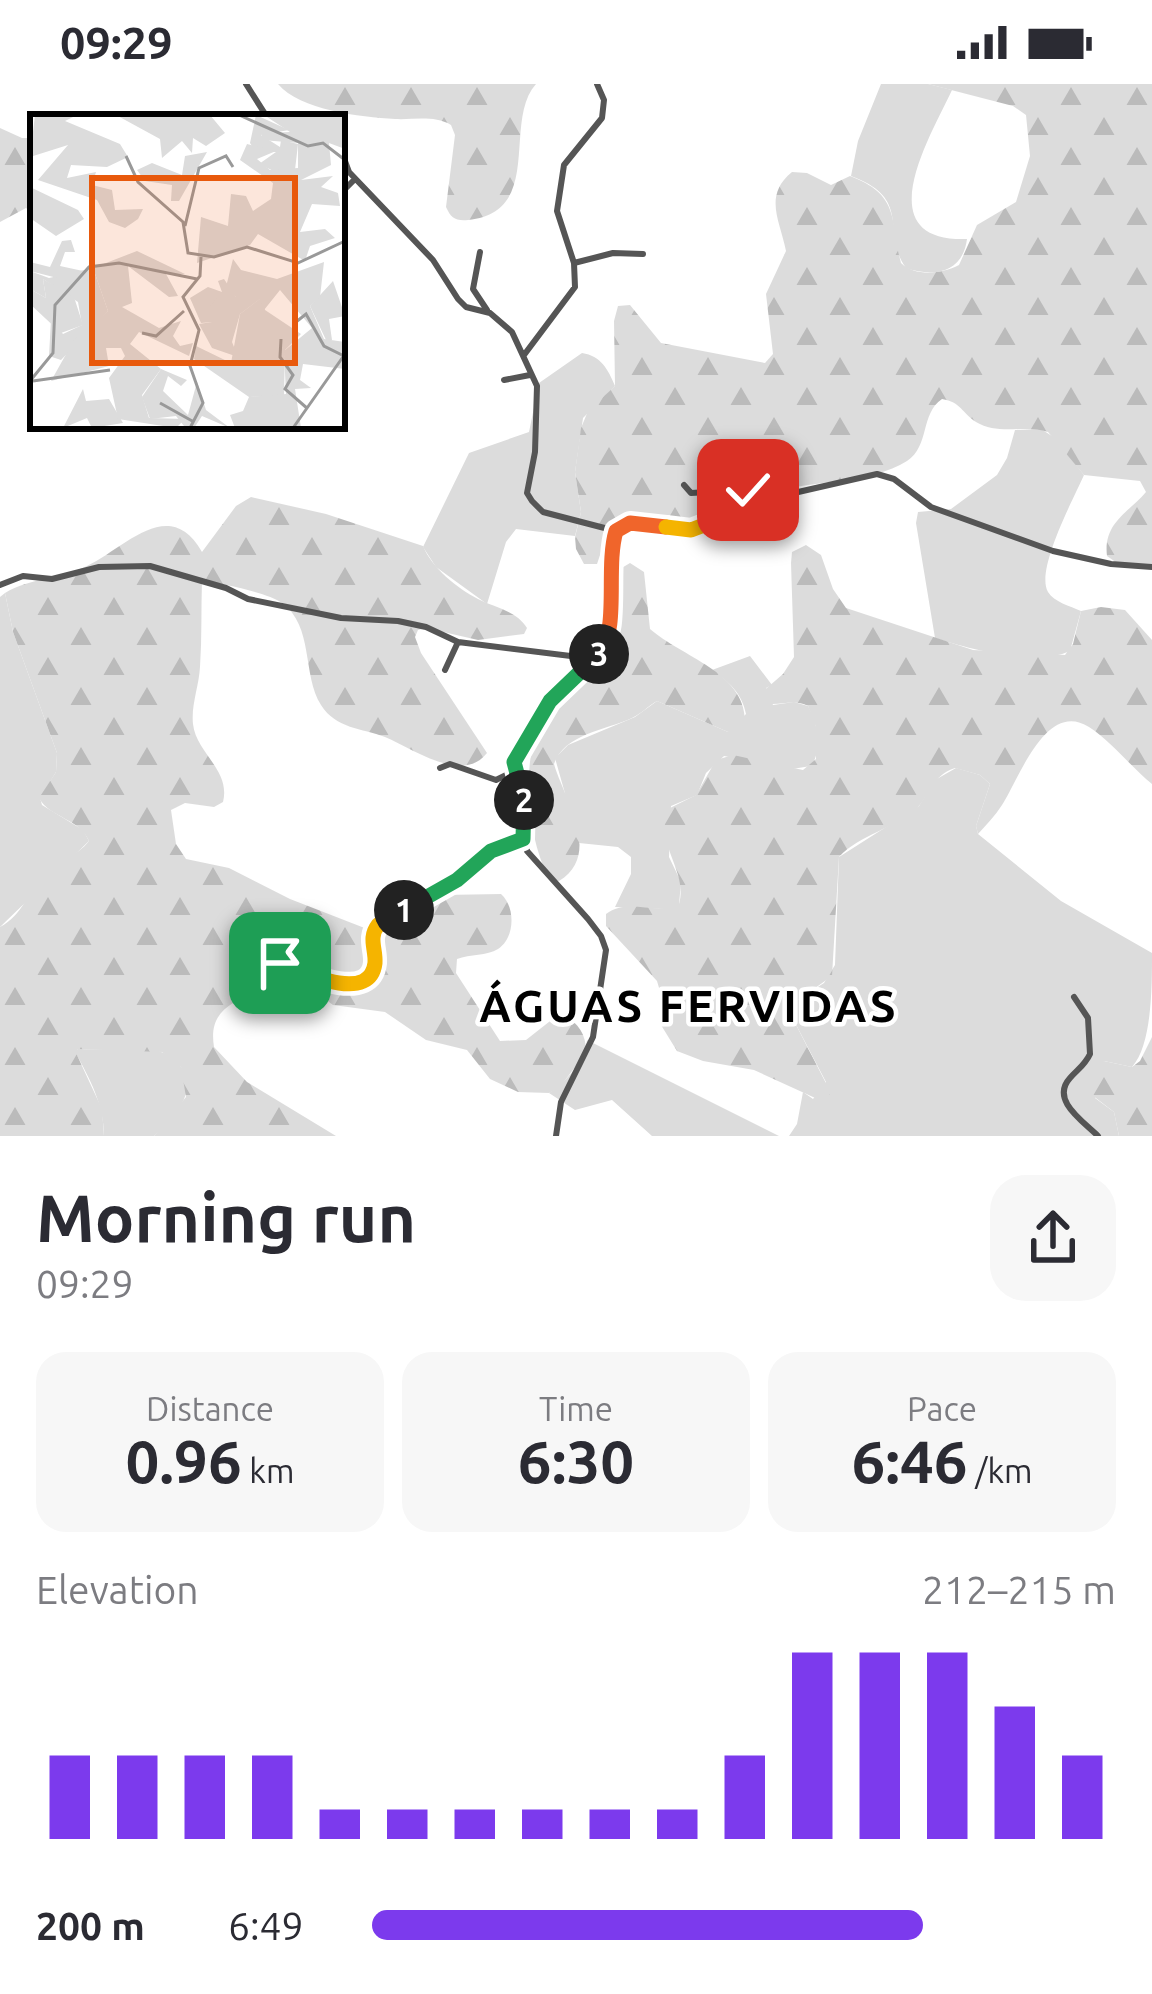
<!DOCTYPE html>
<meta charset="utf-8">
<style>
:root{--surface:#fff;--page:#f7f7f7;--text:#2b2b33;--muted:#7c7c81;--accent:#7c3aed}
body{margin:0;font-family:Ubuntu,sans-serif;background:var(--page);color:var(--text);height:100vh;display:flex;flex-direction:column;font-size:45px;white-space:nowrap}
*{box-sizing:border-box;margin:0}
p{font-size:39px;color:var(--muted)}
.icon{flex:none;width:66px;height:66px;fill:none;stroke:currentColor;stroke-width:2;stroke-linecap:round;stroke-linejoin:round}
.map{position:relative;height:1052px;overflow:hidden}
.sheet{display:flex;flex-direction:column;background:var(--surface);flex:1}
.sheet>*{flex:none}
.pin{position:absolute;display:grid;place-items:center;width:102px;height:102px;color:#fff;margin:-51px;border-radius:24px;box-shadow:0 6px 18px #0006}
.km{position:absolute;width:60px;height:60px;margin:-30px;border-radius:50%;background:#222;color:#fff;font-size:33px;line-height:60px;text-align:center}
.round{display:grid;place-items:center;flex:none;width:126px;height:126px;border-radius:36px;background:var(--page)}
.head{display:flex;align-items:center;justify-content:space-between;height:204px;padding:0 36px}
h1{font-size:66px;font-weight:600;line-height:90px}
.metrics{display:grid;grid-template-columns:repeat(3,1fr);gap:18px;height:204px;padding:12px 36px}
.metrics div{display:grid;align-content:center;border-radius:30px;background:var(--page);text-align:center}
.metrics b{font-size:60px;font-weight:600}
.metrics small{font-size:33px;font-weight:400}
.metrics p{font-size:33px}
.chart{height:336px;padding:24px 36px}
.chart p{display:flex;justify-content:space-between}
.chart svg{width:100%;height:216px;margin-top:12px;stroke:var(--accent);stroke-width:6}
ul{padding:0 36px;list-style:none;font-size:39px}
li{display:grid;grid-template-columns:192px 144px 1fr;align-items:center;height:90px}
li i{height:30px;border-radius:15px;background:var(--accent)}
.status{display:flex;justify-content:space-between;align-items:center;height:84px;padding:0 60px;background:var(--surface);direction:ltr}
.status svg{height:33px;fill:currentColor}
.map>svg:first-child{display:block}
</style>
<div class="status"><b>09:29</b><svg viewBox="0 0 49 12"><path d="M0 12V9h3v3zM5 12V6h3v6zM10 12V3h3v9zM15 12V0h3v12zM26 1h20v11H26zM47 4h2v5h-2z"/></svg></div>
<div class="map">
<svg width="1152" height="1052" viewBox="0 0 1152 1052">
<defs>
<pattern id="forest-firs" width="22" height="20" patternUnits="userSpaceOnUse" patternTransform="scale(3)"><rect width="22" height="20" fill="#dcdcdc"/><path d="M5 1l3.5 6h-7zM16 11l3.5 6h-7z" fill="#bbb"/></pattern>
</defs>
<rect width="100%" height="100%" fill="#fff"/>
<path fill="#dcdcdc" d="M881 0H928L952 6C930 53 866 158 967 155 963 188 935 194 906 184 880 148 914 115 851 92L858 57Z
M582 269C601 272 608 285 615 302L583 334 575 388 581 428 575 452 516 445 506 458 487 520 436 483 423 463 469 369 529 348 539 299Z
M1041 345 1055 354 1084 391C1074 414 1035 486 1048 508 1054 518 1070 522 1081 527L1070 567C1035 583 970 565 935 554L916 439 918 428 951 425 997 391 1007 374 1015 346Z
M5 509 13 548 57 669 56 688 40 714 42 721 83 746 89 757 0 843V513Z
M750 572 772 601 766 604 773 621 794 618 808 622C818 640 823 665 811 682L792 685 724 672 706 689 697 711 671 722 669 773 681 798 679 821 670 825 615 823 631 790V773L618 763 579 759 555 674 568 661 635 633 657 617 728 648 746 630C742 609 729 598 712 586Z
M956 684 980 691 990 700 976 742 978 750 1061 817 1152 869C1152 903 1152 961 1132 983L1104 977 1095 1014 1114 1028 1119 1052H789L797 1040 803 1008 813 1015 826 998 791 931 793 919 824 899 835 881 839 773 919 722 935 696Z
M587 956 779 1052H652L612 1016 575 1026 549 1009C566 999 585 976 587 956Z
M78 965C103 966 129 964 154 966 164 968 172 972 179 980 201 1009 173 1032 154 1052H104C104 1021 90 995 75 968Z"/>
<path fill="url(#forest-firs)" d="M278 0H536C502 38 545 128 468 136 455 137 451 134 446 123L455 51 451 41C434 31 414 36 395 35 360 33 300 26 278 0Z
M928 0H1152V480L1117 479 1107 472C1103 439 1128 429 1146 408L1140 397 1084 391 1048 348C1025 340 999 352 976 338 962 329 961 318 942 315 920 330 930 362 907 377 871 400 806 396 763 411 740 418 724 444 701 448 672 452 647 432 619 437L608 447 597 480H584L576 465 575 453 581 428 575 388 581 344 588 327 615 302 614 237 618 222 630 221 661 259 765 279 773 270 766 210 786 167C780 136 763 112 792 88L807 89 831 101 850 92C901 111 890 137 901 179 916 193 941 190 959 181L977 141 1016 118 1030 72 1026 31 1013 22Z
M0 44 22 54H33V130L26 124 0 138Z
M251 413 326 430 423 462C432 484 457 504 478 515 495 524 516 526 527 544L524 550 478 556 426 544 418 546 415 553 421 569 487 669C462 701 412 664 385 653 362 644 336 645 321 621 302 591 314 542 282 519 267 508 221 500 202 496 201 525 202 554 200 583 199 602 191 621 193 640 196 669 231 686 223 718L214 723 185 719 171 726 176 760 186 775 229 784 290 815 380 850C411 851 424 833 443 811L501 810C515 822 516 853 498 865 487 872 470 870 457 875L456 889 500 957 526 956 559 930C577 935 587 951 586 969L559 1004 549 1009 518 1008 490 995 467 966 426 956 385 928 333 921 272 875 256 874 253 879 259 903C233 921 208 925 214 963L247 998 336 1052H154L186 1013 181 983 162 968 78 965 76 969 102 1025 104 1052H0V843C23 831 27 809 43 791 56 776 77 773 89 757 79 734 50 734 39 714L56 688 57 669 13 548 5 509C30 494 60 495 87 482 124 465 169 410 202 468L236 422Z
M806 461 821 471 833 505 846 524 973 566 1065 571 1073 560 1081 527 1101 523 1125 526 1152 556V700C1131 683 1112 658 1089 643 1046 615 1019 695 1002 721 995 732 986 741 978 750L976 742 990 700 980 691 955 684C932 691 931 711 915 726 897 743 859 751 839 773L832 892 794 919 791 931 830 1007V1015L824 1018 754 986 703 977 677 967 661 941 662 914 657 897 606 842V830C629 813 655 832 679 820 688 787 658 767 666 726L696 711 716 676 733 671 803 686 816 675V643L808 622C792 613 775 625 759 617L760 610 783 590 794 573 791 479 792 468Z
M630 479 644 488 650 545C682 573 744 588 745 636L737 647 728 648 657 617C648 622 641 630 632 634 606 646 564 650 554 680 564 715 603 770 559 797L549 795C521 738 519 652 560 600 575 582 605 572 614 549 621 530 614 506 620 485Z
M1152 953V1052H1119L1114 1028 1088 1008 1083 993 1087 983 1104 977 1132 983 1140 977Z"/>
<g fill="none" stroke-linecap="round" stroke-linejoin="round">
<path stroke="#555" stroke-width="6" d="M246 0 267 33
M342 69 349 88 433 176 458 215 466 223 490 229 512 248 537 302 535 368 527 409 532 417 543 428 616 447
M342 108 355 95
M480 168 473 205 487 226
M574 179 613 169 643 170
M524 271 575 203 574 179 557 127 564 81 602 34 604 16 597 0
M504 296 530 291
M684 401 691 409 760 405 772 414
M616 447 630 439 691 446 772 414 877 390 894 395 931 423 1053 467 1111 480 1152 483
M0 501 23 492 52 495 99 483 150 482 226 504 248 515 341 534 398 537 426 543 458 558 595 575
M445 586 458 558
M440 684 450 680 496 696 516 686
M281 879 332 898 361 899 370 893 375 880 372 857 381 838 457 796 491 767 523 755
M1074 913 1088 934 1090 970C1085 981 1078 985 1070 994 1050 1016 1083 1037 1098 1052
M556 1052 561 1018 593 953 606 866 601 852 588 835 527 767 523 703 514 678 550 617 595 575 609 556 610 471 616 447"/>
</g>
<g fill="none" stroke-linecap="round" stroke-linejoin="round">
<defs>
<path id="split-1" d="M280 879C302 888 370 921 375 879 376 865 368 854 378 841 385 834 395 830 404 826"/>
<path id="split-2" d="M404 826 457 796 491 767 523 755 524 716"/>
<path id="split-3" d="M524 716 514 678 550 617 599 570"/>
<path id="split-4" d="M599 570C620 545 605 484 616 447L630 439 666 443"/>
<path id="split-5" d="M666 443 691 446 772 415 760 406H748"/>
</defs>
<use href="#split-1" stroke="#fff" stroke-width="24"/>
<use href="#split-2" stroke="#fff" stroke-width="24"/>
<use href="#split-3" stroke="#fff" stroke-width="24"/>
<use href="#split-4" stroke="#fff" stroke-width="24"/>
<use href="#split-5" stroke="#fff" stroke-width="24"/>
<use href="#split-1" stroke="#f5b400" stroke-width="15"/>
<use href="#split-2" stroke="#22a559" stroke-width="15"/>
<use href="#split-3" stroke="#22a559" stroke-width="15"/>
<use href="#split-4" stroke="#f0652b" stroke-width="15"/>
<use href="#split-5" stroke="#f5b400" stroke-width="15"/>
</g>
<g text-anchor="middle" stroke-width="9" stroke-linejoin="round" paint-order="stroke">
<g font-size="45" font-weight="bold" letter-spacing="3" fill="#000" stroke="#fff">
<text x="689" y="938">ÁGUAS FERVIDAS</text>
</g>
</g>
<g transform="translate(30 30)">
<rect width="315" height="315" fill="#fff"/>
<path d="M226 1 259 16 231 21 250 33 251 26 268 30 265 56 252 61 229 50 246 38H226L220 29ZM63 154 78 197 31 246 19 242 21 205 33 220 52 211 48 188 13 165 16 184 0 175V157L19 164ZM194 165 206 183 188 184 182 208 171 209 160 184 178 173 192 178 188 167ZM303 167 315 202 299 205 302 226H296L280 192ZM231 184 235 196 271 220 255 236 254 282 219 283 164 245 166 232 201 249 210 200ZM131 255 157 266 151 272 138 262 133 277 158 301 167 268 176 296 200 314 172 302 164 314H146L154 312 146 302 120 305 112 283ZM53 275 56 287 79 285 93 309 62 314 57 304 33 314Z" fill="#dcdcdc"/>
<path d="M5 1H47L35 7 90 30 98 43 77 53 41 51 37 64 66 58 62 71 82 76 85 96 113 95 108 105 95 114 79 108 67 86 8 66 38 31 0 43ZM86 1H180L195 19 176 32 163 24 162 39 152 27 132 44 130 25ZM234 1H315V35L299 29 301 51 271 66 303 62 291 73 308 79 310 92 282 90 270 118 295 115 305 124 280 132 275 147 228 120 220 131 167 149 171 103 198 112 201 80 216 82 223 97 241 85 243 69 210 46 217 30 246 37 227 45 240 56 268 54V29L232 26V19L260 18ZM177 38 149 87H141L142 71 115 67 107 56 122 49 152 61 155 42ZM0 73 48 96 54 105 26 122 0 104ZM41 126 45 138H35L30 152 53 157 43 168 0 157V148L20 153 32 127ZM107 137 155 160H136L148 182 139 183 98 152 102 189 92 193 129 214 151 207 143 222 150 232 163 229 159 242 109 218 100 230 131 255 112 281 119 304 155 305 146 314 88 305 79 264 95 242 91 234H76L79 252 21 267 44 226 78 197 63 154ZM203 145 211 156 247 165 294 148 290 183 280 192 294 225 315 228V255L273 250 270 266 281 274 265 275 271 314H205L200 301 213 297 219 283 256 280 254 237 282 214 250 176 234 196 230 185 210 200 202 228 208 243 182 234 169 210 182 208 179 193 188 183H206L196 173ZM13 165 44 183 53 211 31 219 0 190V175L16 184Z" fill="#dcdcdc"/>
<path fill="none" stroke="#999" stroke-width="3" d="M209 1 278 32 293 29 315 46M96 42 108 68 153 108 158 139 184 143 217 133 268 149 315 127M155 112 169 54 196 42 203 53M266 208 276 200 294 232 314 242M112 219 126 222 154 197M251 225 250 243 263 261 255 275 278 295M0 267 23 239 25 191 59 153 89 149 167 165M3 267 80 256M130 289 164 308M160 314 173 289 160 252 169 216 153 183 170 162 171 143M263 314 315 240"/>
<path fill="#e8590c" fill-opacity="0.15" stroke="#e8590c" stroke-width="6" d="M62 64H265V249H62Z"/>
<rect width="315" height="315" fill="none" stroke="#000" stroke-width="6"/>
</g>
</svg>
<div class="pin" style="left:280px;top:879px;background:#1e9e55"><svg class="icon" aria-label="arrive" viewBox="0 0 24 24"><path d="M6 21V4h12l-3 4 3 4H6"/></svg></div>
<div class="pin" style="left:748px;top:406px;background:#d93025"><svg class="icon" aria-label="check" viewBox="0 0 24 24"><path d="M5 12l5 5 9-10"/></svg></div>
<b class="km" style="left:404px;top:826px">1</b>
<b class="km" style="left:524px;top:716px">2</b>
<b class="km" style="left:599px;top:570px">3</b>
</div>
<section class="sheet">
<div class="head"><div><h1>Morning run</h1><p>09:29</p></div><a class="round"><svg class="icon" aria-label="share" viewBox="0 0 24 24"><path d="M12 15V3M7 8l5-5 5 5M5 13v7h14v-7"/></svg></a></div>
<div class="metrics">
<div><p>Distance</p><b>0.96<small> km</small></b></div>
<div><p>Time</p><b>6:30</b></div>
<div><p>Pace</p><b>6:46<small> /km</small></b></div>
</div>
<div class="chart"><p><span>Elevation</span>212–215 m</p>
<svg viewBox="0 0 160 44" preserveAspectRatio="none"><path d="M5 44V27M15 44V27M25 44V27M35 44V27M45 44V38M55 44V38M65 44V38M75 44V38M85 44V38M95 44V38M105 44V27M115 44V6M125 44V6M135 44V6M145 44V17M155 44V27"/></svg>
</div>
<ul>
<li><b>200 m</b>6:49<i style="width:74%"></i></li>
</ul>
</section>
